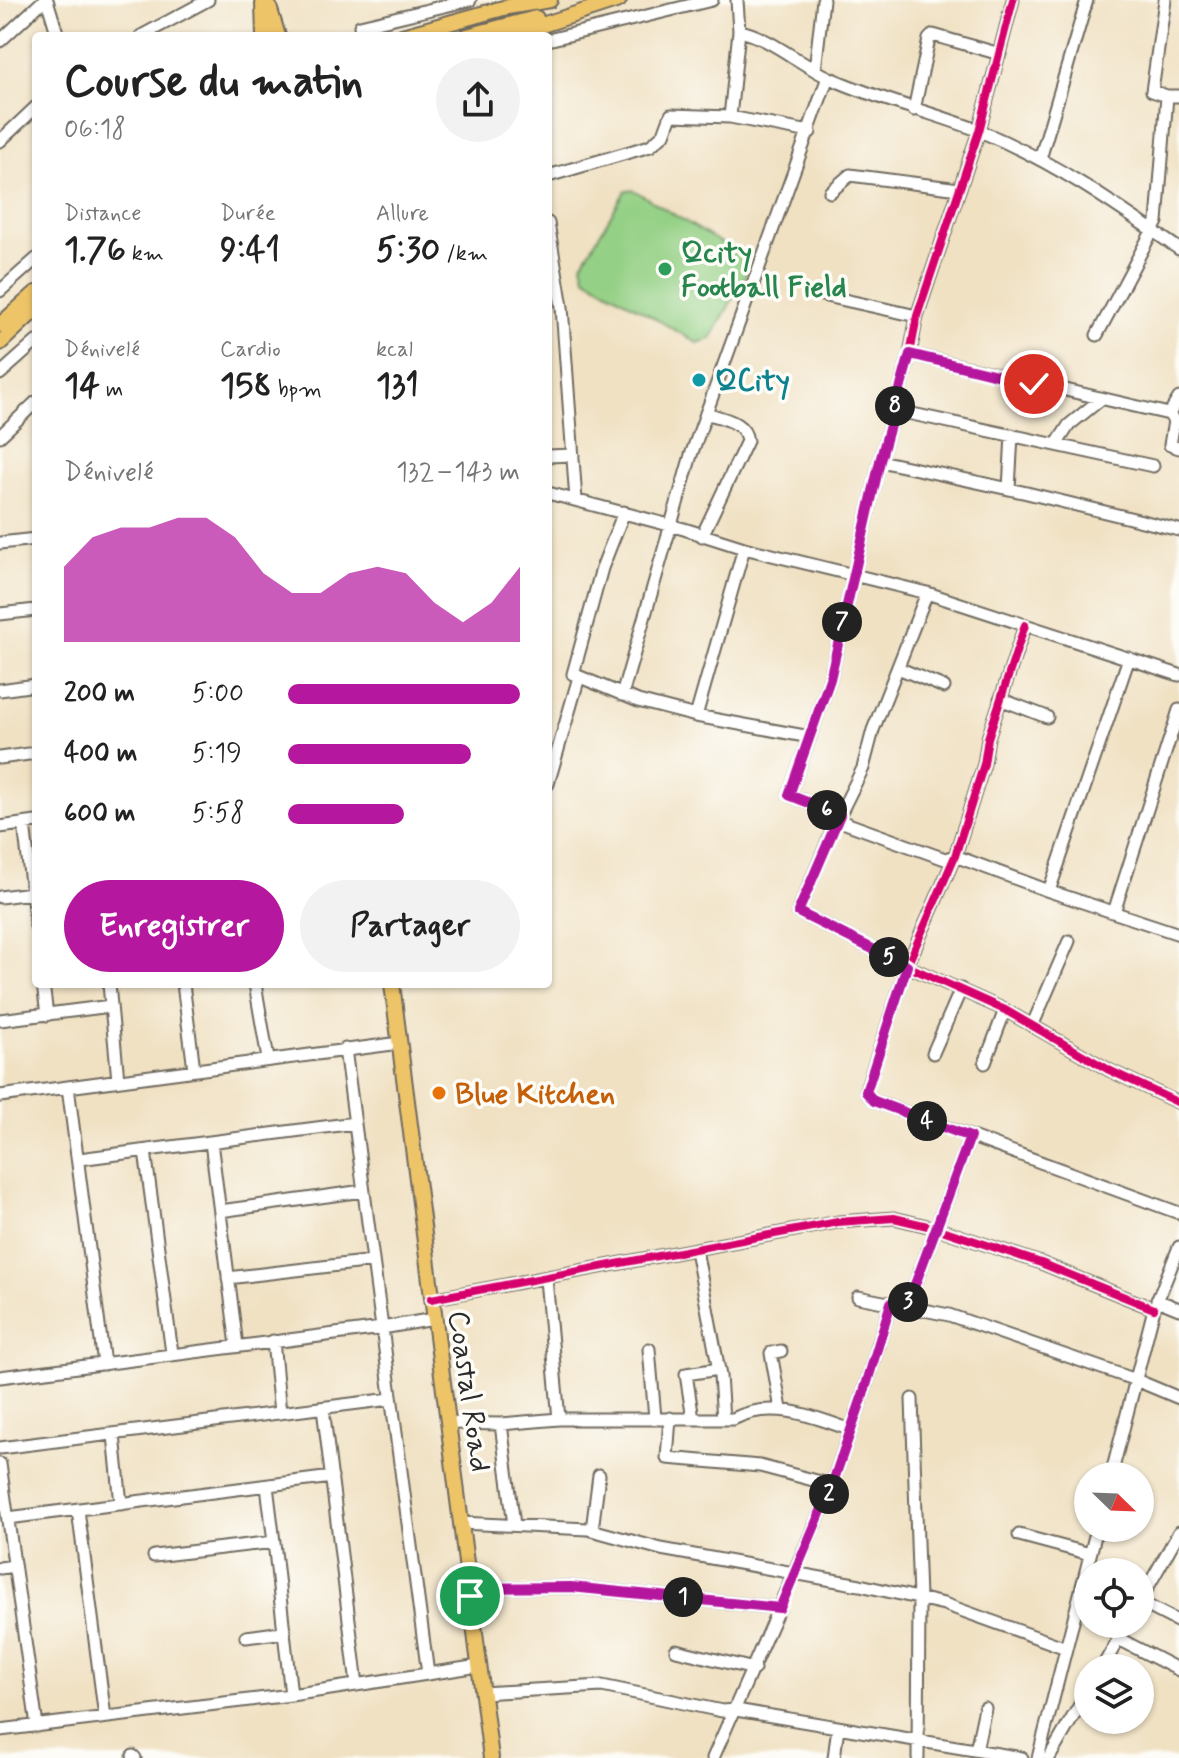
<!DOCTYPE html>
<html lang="fr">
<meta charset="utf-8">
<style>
:root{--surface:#fff;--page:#f2f2f2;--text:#222;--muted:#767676;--accent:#b5179e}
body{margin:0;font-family:Mynerve,sans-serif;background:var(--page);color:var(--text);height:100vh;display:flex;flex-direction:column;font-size:30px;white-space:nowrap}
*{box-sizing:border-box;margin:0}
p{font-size:26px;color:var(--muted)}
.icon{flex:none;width:44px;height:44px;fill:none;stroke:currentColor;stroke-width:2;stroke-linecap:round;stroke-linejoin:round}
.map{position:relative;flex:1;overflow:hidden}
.side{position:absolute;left:32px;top:32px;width:520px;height:956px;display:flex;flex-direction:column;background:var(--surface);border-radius:8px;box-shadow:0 2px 6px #0004}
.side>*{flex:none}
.needle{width:52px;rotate:113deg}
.fabs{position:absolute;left:1074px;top:1462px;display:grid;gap:16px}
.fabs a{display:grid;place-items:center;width:80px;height:80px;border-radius:50%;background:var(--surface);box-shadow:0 2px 6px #0004;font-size:40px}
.pin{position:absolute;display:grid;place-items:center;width:68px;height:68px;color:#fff;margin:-34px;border:4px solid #fff;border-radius:50%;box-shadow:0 2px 8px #0007}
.km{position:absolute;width:40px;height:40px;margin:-20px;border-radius:50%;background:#222;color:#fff;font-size:22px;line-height:40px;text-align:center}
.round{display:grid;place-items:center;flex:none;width:84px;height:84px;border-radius:42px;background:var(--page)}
.head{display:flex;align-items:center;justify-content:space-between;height:136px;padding:0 32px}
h1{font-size:44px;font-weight:700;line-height:60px}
.stats{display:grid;grid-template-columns:repeat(3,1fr);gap:12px;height:136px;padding:8px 32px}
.stats div{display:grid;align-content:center}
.stats b{font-size:34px;font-weight:700}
.stats small{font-size:22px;font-weight:400}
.stats p{font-size:22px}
.chart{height:224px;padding:16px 32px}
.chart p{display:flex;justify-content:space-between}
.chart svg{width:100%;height:144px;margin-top:8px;fill:var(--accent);opacity:.7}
.button{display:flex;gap:16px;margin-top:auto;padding:16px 32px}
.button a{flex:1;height:92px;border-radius:48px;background:var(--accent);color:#fff;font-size:32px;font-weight:700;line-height:92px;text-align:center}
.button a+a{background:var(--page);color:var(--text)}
ul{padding:0 32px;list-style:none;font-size:26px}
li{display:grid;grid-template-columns:128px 96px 1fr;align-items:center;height:60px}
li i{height:20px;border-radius:10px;background:var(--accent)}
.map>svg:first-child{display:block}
</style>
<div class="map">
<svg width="1179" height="1758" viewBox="0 0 1179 1758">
<rect width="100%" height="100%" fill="#fdfcf7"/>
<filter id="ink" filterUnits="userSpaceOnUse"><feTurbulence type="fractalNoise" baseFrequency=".0125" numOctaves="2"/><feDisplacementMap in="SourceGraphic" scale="16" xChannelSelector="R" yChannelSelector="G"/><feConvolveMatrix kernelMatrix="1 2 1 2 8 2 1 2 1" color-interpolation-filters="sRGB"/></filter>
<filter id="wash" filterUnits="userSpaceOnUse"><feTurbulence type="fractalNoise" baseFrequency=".006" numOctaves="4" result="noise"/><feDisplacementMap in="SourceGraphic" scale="32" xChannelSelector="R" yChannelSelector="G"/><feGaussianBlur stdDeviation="1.8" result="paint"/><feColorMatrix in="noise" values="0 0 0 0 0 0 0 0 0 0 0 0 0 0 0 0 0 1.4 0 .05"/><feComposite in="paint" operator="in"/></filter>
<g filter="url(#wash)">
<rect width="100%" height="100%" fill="#f0e1c3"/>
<path fill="#94d085" stroke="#607e58" stroke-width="2" d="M632 189 749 260V269L711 339 697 343 585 277 582 264 625 191Z"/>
</g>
<g filter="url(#ink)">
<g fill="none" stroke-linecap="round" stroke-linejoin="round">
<defs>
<path id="minor" d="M47 0 58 36
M737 0 739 31C769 36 802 66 830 78 879 100 931 112 980 131 1055 162 1113 203 1179 249
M1165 0 1152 91 1167 96H1179
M739 31 730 117 810 132
M141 36 208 0
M363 36 360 26 470 0
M548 40 712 0
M0 41 44 0
M815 70 823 0
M914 110 929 39 933 35 1000 54
M0 141 36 107
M1040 159 1087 0
M548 176 650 146 664 134 671 115 730 117
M830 192 850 175 959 189
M548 223 562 307 576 500
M0 291 36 259
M817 294 917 316
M1097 335 1157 222 1167 96
M910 354 1169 414 1179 398
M0 374 36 342
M894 410 1153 466
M1169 414 1174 421 1170 445 1179 448
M0 436 36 402
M1056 445 1069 425 1101 399
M548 456 573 455
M880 461 1027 493 1179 530
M1009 489 1012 435
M548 493 684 529 744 548 927 593 1179 675
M624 512 602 568 573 674 638 701 696 716 810 737
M702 536 747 441C745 421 723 419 706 413
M0 543 36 539
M927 593 873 730 863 768 837 820 945 859 955 856 1049 891 1179 934
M0 614 36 610
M1025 625 988 738 984 764 955 856 907 966 1005 1010 1109 1070 1179 1103
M898 668 944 687
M0 690 36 685
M622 695 691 455 828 77
M1000 699 1047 717
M696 716 744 548
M0 758 36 753
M548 784 579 677
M840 815 789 795 830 679 880 461 910 354 917 316 979 131 1013 0
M837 820 798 912 907 966 868 1084 866 1092 874 1101 1179 1213
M24 824 36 926
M0 827 36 822
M1049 891 1129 658
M0 897 32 893
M1114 912 1179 710
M43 984 47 1015
M109 984 118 1080
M183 984 194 1069
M255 984 268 1059
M0 1020 111 1006
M1033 1024 1069 941
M345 1049 428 1674
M933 1053 961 989
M985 1063 1005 1010
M68 1087 104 1364
M0 1096 400 1043
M211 1142 237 1346
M145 1151 172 1353
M79 1159 355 1123
M220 1211 363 1191
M696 1250 720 1376 723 1419
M228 1278 373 1261
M546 1279 559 1419
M858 1297 949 1315 1136 1380 1179 1398
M431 1299 838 1222 894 1218 936 1228 1041 1263 1154 1309
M1157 1300 1179 1309
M907 1306 970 1137
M273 1341 280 1413
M649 1349 655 1418
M0 1377 382 1328 434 1319
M912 1399 919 1598 918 1758
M323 1408 357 1685
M781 1409 771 1353 781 1351
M670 1418 667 1458 760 1466 832 1485
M693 1419 686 1374 719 1369
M450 1423 501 1424 559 1419H733C771 1399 813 1416 851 1430
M501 1424 514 1525
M114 1435 121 1504
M0 1448 391 1399
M0 1464 37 1726
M1111 1476 1154 1309 1179 1247
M267 1486 274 1542
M78 1510 105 1717
M8 1518 332 1477
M460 1523 588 1529 661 1549 860 1585 944 1604 1066 1648
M592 1530 599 1475
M1019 1535 1090 1554
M154 1556 274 1542 291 1695
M0 1568 14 1566
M469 1588 571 1587 780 1608
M1140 1601 1179 1532
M1140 1602 1179 1622
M246 1637 284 1632
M1119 1639 1179 1670
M676 1650 754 1669
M1102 1668 1127 1624
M482 1693 602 1686 722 1711 736 1710 1022 1758
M0 1730 291 1695 479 1666
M976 1750 985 1708
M133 1756 135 1758
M713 1758 829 1493 864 1392 891 1303
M834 1758 838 1727
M1038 1758 1097 1528
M1049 1758 1088 1691"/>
<path id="major" d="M267 0 278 36
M263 4 264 36
M402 36 507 7 550 0
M467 36 536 18
M508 36 619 0
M0 325 36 293
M0 343 36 309
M392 984 491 1758"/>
</defs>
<use href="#minor" stroke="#706b60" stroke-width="15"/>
<use href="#major" stroke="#706b60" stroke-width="18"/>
<use href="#minor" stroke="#fff" stroke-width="11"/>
<use href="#major" stroke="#eec469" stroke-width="14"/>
<defs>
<path id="cycleway" d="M1025 625 988 738 984 764 955 856 907 966 1005 1010 1109 1070 1179 1103
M840 815 789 795 830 679 880 461 910 354 917 316 979 131 1013 0
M431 1299 838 1222 894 1218 936 1228 1041 1263 1154 1309"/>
</defs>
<use href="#cycleway" stroke="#fdfcf7" stroke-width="13"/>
<use href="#cycleway" stroke="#d6006c" stroke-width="8"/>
</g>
</g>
<g fill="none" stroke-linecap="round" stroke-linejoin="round" filter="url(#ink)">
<defs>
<path id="route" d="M470 1596 469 1588 571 1587 780 1608 832 1485 864 1392 891 1303 907 1306 970 1137 874 1101 866 1092 907 966 798 912 840 815 789 795 830 679 880 461 910 354 1034 384"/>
</defs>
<use href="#route" stroke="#fff" stroke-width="16"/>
<use href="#route" stroke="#b5179e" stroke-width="10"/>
</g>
<circle fill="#2e9e5b" stroke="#fdfcf7" stroke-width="3" cx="665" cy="269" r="8"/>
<circle fill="#0f9aa8" stroke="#fdfcf7" stroke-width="3" cx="699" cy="380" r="8"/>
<circle fill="#e8710a" stroke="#fdfcf7" stroke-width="3" cx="439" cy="1093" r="8"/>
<g text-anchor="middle" stroke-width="7" stroke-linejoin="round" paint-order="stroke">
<g font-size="30" font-weight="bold" fill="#27864d" stroke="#fdfcf7" text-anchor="start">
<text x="681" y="262">Qcity<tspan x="681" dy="34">Football Field</tspan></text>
</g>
<g font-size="30" font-weight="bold" fill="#0d838f" stroke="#fdfcf7" text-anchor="start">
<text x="715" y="390">QCity</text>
</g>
<g font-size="30" font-weight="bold" fill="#c56008" stroke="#fdfcf7" text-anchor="start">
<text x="455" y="1103">Blue Kitchen</text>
</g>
<g font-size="30" fill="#2b2b2b" stroke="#fdfcf7">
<text transform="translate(470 1391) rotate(82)" y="10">Coastal Road</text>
</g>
</g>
</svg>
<div class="fabs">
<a><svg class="needle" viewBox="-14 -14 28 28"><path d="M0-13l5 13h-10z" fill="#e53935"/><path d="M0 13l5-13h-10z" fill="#767676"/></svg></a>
<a><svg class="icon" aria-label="locate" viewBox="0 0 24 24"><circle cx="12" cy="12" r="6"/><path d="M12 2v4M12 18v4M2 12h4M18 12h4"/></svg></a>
<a><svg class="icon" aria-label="layers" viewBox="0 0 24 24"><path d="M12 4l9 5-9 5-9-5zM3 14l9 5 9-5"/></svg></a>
</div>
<div class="pin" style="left:470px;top:1596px;background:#1e9e55"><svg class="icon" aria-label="arrive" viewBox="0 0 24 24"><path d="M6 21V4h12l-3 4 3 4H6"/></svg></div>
<div class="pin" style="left:1034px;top:384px;background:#d93025"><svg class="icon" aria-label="check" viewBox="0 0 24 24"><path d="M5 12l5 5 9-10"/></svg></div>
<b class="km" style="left:683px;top:1597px">1</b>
<b class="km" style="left:829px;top:1494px">2</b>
<b class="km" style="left:908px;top:1302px">3</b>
<b class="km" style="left:927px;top:1121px">4</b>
<b class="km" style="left:889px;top:957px">5</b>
<b class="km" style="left:827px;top:810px">6</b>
<b class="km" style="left:842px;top:622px">7</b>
<b class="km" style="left:895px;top:406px">8</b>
<section class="side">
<div class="head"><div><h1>Course du matin</h1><p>06:18</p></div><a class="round"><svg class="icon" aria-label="share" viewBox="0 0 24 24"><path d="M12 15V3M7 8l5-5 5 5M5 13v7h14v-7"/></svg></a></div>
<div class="stats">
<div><p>Distance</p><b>1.76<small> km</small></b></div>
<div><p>Durée</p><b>9:41</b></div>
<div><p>Allure</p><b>5:30<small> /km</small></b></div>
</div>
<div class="stats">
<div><p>Dénivelé</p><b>14<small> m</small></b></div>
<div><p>Cardio</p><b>158<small> bpm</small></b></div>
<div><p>kcal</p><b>131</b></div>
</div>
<div class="chart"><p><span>Dénivelé</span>132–143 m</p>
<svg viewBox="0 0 160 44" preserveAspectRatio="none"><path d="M0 44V21L10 12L20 9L30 9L40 6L50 6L60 12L70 23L80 29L90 29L100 23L110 21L120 23L130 32L140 38L150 32L160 21V44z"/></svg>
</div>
<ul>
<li><b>200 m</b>5:00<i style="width:100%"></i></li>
<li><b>400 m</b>5:19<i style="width:79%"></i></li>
<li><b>600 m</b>5:58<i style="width:50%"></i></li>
</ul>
<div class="button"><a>Enregistrer</a><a>Partager</a></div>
</section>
</div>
